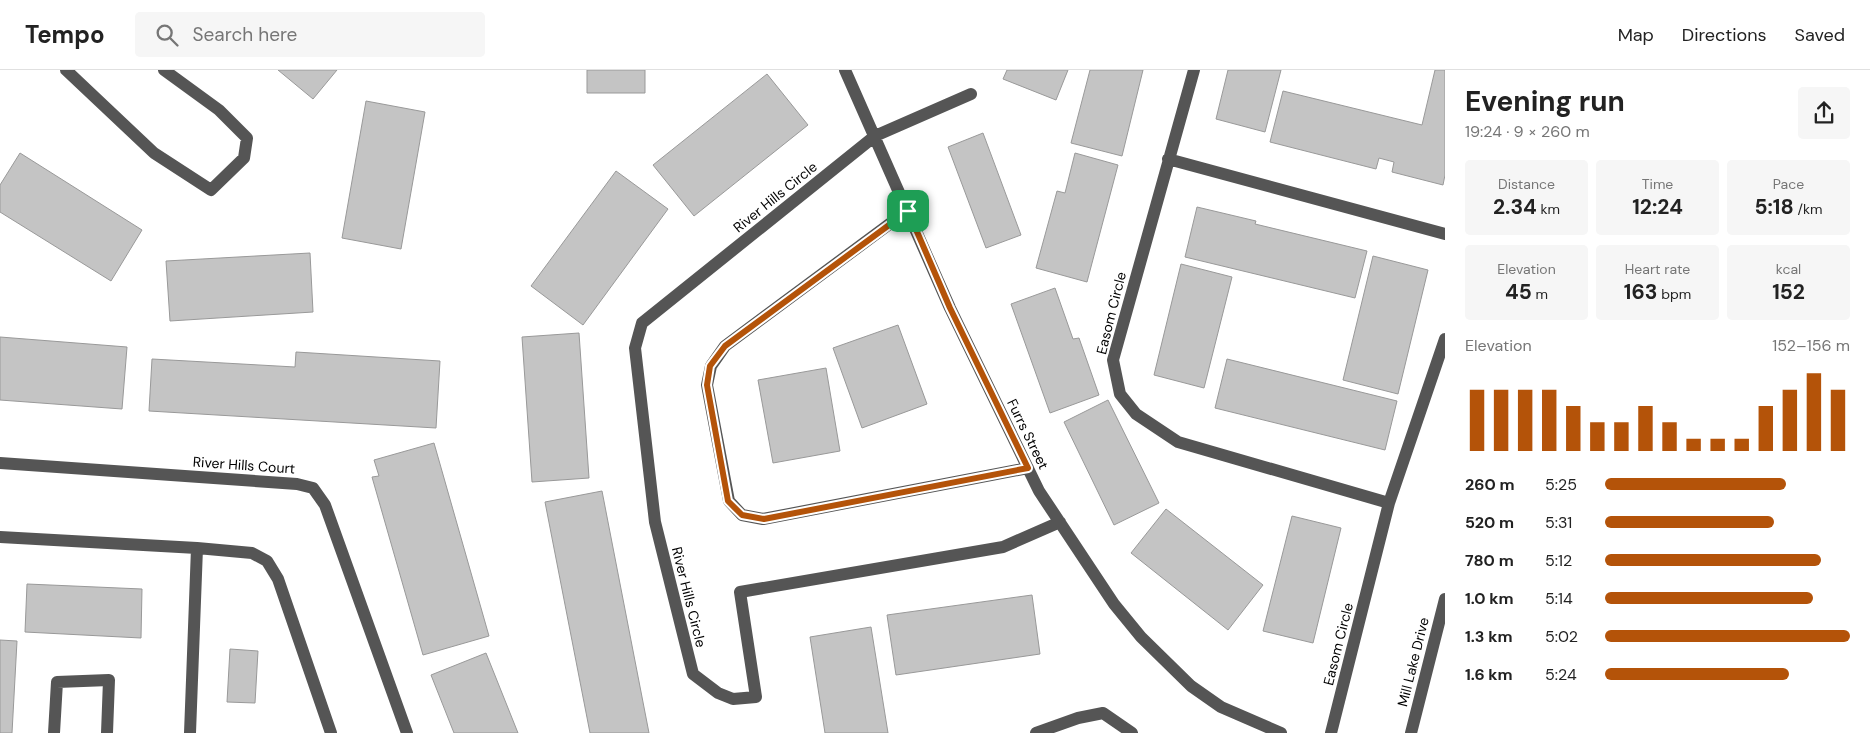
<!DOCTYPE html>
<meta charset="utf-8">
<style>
:root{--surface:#fff;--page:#f6f6f6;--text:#222;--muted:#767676;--line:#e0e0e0;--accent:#b45309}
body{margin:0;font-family:"DM Sans",sans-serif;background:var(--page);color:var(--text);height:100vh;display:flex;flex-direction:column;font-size:19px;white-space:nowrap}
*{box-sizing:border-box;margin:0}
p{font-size:16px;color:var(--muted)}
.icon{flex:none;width:28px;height:28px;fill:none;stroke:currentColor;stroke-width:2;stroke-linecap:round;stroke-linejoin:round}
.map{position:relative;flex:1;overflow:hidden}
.side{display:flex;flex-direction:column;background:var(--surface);width:425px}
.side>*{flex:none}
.pin{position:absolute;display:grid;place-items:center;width:42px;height:42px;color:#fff;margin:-21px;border-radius:10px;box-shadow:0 2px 8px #0006}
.round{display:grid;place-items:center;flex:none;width:52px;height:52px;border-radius:5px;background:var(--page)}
.head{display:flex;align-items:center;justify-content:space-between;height:85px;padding:0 20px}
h1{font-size:28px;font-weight:700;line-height:38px}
.figures{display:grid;grid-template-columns:repeat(3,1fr);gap:8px;height:85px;padding:5px 20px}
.figures div{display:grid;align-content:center;border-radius:5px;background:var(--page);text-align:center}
.figures b{font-size:21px;font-weight:700}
.figures small{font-size:14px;font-weight:400}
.figures p{font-size:14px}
.chart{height:140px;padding:10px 20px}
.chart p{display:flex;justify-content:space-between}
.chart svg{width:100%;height:90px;margin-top:5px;stroke:var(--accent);stroke-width:6}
ul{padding:0 20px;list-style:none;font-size:16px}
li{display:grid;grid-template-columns:80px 60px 1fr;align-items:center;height:38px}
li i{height:12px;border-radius:6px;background:var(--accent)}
header{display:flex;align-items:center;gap:30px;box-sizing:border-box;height:70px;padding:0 25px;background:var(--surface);border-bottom:1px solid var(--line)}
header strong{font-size:24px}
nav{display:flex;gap:28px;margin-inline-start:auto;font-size:18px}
.search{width:350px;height:45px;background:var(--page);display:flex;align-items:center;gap:12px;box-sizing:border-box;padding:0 18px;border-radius:5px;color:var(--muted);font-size:19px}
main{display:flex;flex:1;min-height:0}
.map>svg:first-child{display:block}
</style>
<header>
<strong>Tempo</strong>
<div class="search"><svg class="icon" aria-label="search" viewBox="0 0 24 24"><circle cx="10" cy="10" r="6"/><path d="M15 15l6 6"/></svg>Search here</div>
<nav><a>Map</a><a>Directions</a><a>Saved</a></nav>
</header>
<main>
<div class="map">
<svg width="1445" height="663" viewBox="0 0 1445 663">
<rect width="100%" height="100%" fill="#fff"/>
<path fill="#c4c4c4" stroke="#999" d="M278 0H337L313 29Z
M587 0H645V23H587Z
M1007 0H1068L1056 30 1003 9Z
M1090 0H1143L1122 86 1071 73Z
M1228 0H1281L1265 62 1216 49Z
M1435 0H1445V105L1443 115 1392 102 1394 92 1379 88 1376 99 1270 72 1283 21 1422 55Z
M767 4 808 55 694 146 653 95Z
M366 31 425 42 401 179 342 168Z
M983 63 1021 165 986 178 948 77Z
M20 83 142 160 111 211 0 142V115Z
M1075 83 1118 95 1087 212 1036 198 1057 121 1065 123Z
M616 101 668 139 583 255 531 216Z
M1197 137 1256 151 1255 154 1367 181 1355 228 1185 187Z
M310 183 313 242 170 251 166 191Z
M1373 186 1428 200 1398 324 1343 310Z
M1181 194 1232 207 1204 318 1154 305Z
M1055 218 1073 269 1079 268 1099 325 1050 343 1011 234Z
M898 255 927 334 862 358 833 278Z
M579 263 589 408 532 412 522 267Z
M0 267 127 277 122 339 0 330Z
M296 282 440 291 436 358 149 341 152 289 295 297Z
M1227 289 1397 331 1385 380 1215 338Z
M826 298 840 381 773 393 758 310Z
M1108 330 1159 433 1114 455 1064 352Z
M434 373 489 566 423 585 372 407 379 406 374 390Z
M602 421 649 663H590L545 432Z
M1166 439 1263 515 1228 560 1131 483Z
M1292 446 1341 458 1313 573 1263 561Z
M27 514 142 519 141 568 25 562Z
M1032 525 1040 584 896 605 887 545Z
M871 557 888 663H825L810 567Z
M0 570 17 571 12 663H0Z
M230 579 258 581 255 633 227 632Z
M486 583 518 663H454L431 605Z"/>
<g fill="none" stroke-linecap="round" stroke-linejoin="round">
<path stroke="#555" stroke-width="12" d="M66 0 154 83 211 120 244 88 247 68 219 40 164 0
M845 0 950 238 1039 421 1114 534 1141 567 1191 616 1221 637 1281 663
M1194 0 1113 290 1120 324 1136 344 1178 372 1389 433
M971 24 875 66 642 253 635 278 655 452 693 604 718 623 733 629 756 627 740 522 1003 477 1060 452
M1168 89 1445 164
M907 141 725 276 711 296 707 315 729 431 742 445 763 449 1028 398
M0 393 297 414 313 418 325 435 407 663
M0 467 197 478 190 663
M197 478 252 483 267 491 278 509 331 663
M54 663 57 612 109 610 107 663
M1036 663 1078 648 1103 643 1132 663
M1331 663 1389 433 1445 269
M1411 663 1445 529"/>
</g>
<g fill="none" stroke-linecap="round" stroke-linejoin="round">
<defs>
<path id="route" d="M908 141 950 238 1028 398 764 449 742 445 728 431 707 315 710 296 725 276Z"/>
</defs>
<use href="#route" stroke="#fff" stroke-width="10"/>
<use href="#route" stroke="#b45309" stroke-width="6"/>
</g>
<g text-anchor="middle" stroke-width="4" stroke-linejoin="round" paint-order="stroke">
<g font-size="14" fill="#000" stroke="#fff">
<text transform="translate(775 127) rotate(-39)" y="5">River Hills Circle</text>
<text transform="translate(1111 243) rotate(-76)" y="5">Easom Circle</text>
<text transform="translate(1028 364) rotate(64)" y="5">Furrs Street</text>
<text transform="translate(244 395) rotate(4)" y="5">River Hills Court</text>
<text transform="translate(689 527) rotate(76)" y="5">River Hills Circle</text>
<text transform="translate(1338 574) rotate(-76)" y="5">Easom Circle</text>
<text transform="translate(1413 592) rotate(-76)" y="5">Mill Lake Drive</text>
</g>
</g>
</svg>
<div class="pin" style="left:908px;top:141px;background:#1e9e55"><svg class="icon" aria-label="arrive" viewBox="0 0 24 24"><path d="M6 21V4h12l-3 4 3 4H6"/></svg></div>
</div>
<section class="side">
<div class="head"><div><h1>Evening run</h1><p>19:24 · 9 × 260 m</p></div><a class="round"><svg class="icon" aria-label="share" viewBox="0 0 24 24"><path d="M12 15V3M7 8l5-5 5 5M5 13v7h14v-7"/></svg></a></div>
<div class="figures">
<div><p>Distance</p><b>2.34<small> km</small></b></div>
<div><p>Time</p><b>12:24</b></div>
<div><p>Pace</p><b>5:18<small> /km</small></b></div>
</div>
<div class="figures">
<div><p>Elevation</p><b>45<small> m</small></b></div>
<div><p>Heart rate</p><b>163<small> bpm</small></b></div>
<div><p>kcal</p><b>152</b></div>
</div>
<div class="chart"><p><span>Elevation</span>152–156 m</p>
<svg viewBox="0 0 160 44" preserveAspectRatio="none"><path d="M5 44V14M15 44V14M25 44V14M35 44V14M45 44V22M55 44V30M65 44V30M75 44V22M85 44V30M95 44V38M105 44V38M115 44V38M125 44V22M135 44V14M145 44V6M155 44V14"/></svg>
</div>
<ul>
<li><b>260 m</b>5:25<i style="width:74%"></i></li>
<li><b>520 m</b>5:31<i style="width:69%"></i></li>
<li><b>780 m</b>5:12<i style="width:88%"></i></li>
<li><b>1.0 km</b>5:14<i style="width:85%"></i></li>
<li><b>1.3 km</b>5:02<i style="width:100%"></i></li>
<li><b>1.6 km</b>5:24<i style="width:75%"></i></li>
</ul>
</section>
</main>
